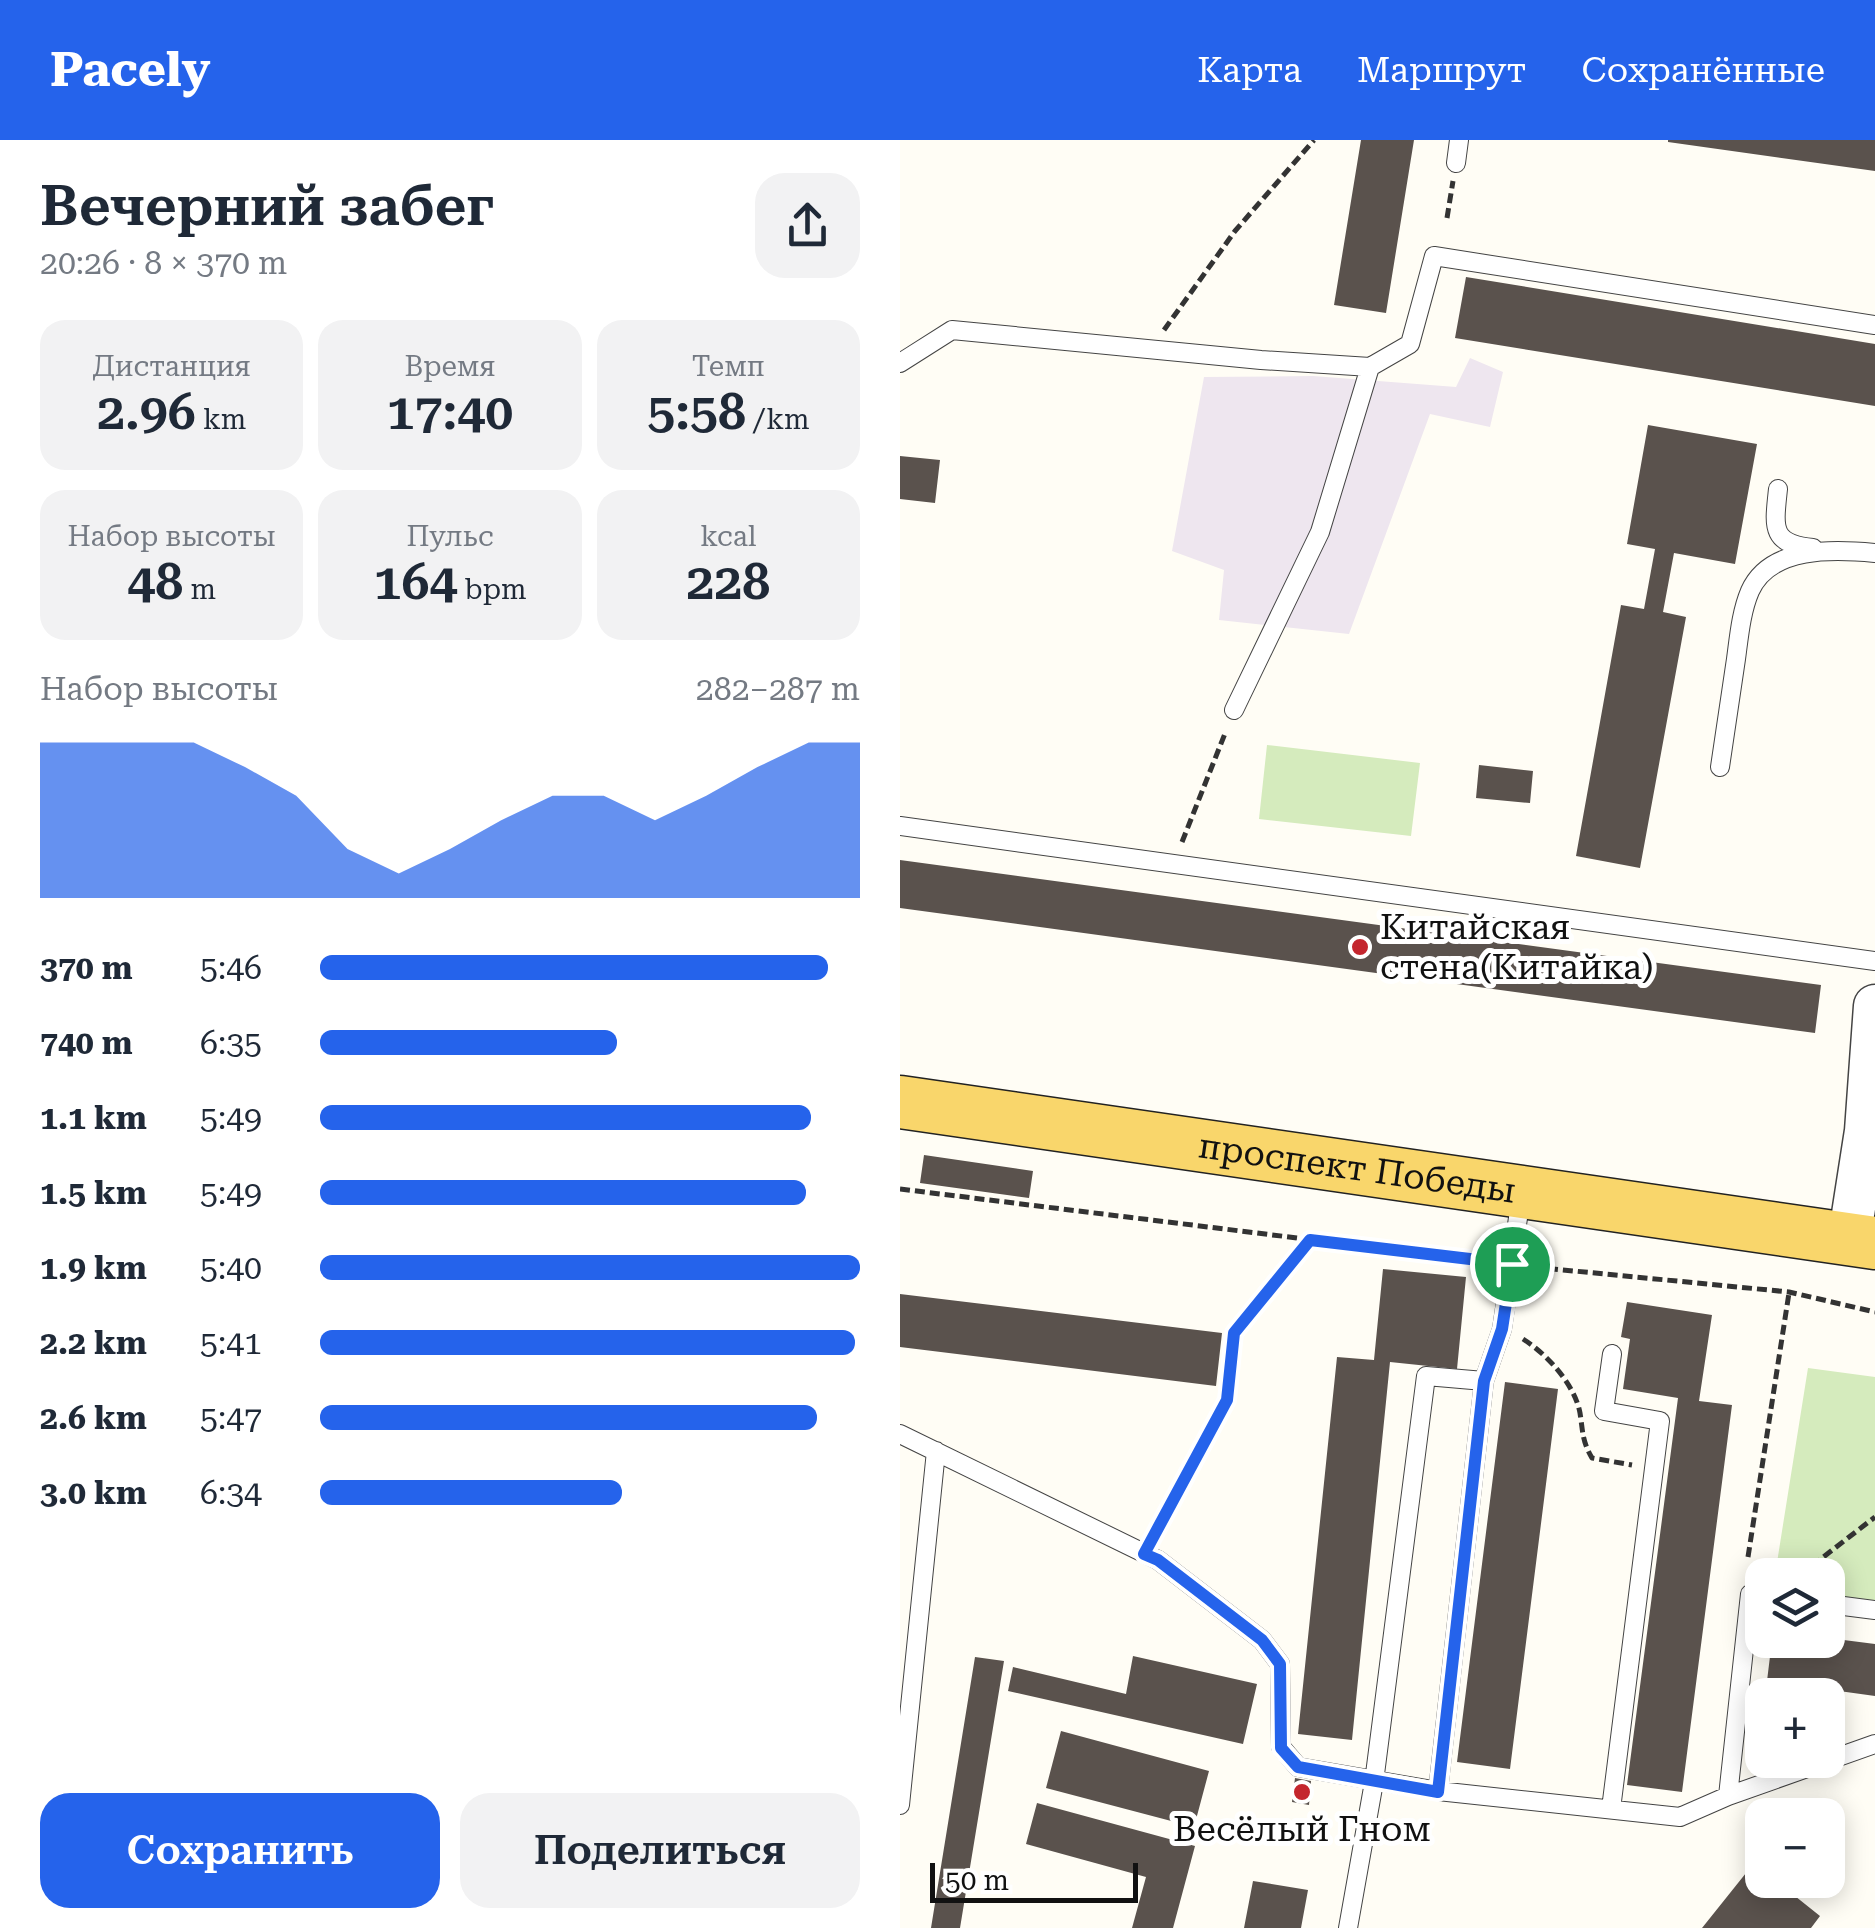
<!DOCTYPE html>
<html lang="ru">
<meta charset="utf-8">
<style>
:root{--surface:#fff;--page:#f2f2f3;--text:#1f2937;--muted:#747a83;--accent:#2563eb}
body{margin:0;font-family:"Roboto Serif",serif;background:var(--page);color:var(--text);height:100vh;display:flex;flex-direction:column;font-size:38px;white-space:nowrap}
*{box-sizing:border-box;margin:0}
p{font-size:32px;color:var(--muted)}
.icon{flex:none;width:55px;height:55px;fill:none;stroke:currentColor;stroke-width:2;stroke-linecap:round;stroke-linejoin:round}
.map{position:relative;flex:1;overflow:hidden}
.panel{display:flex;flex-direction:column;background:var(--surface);width:900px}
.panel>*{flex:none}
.controls{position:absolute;left:845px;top:1418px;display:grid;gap:20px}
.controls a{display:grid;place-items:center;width:100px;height:100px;border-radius:20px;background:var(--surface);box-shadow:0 5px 25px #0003;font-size:50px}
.scale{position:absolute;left:30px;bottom:25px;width:208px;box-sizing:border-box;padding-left:10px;border:5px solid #111;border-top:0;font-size:28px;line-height:35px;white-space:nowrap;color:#111;-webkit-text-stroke:8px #fff;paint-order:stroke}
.pin{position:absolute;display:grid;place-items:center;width:85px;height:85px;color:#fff;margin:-42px;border:5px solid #fff;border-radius:50%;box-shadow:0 2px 10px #0007}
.round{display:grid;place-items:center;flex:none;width:105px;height:105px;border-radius:30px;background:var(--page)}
.head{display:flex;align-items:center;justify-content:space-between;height:170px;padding:0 40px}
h1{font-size:55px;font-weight:600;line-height:75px}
.figures{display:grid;grid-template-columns:repeat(3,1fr);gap:15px;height:170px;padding:10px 40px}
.figures div{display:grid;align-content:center;border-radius:25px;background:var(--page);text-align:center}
.figures b{font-size:50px;font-weight:600}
.figures small{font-size:28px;font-weight:400}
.figures p{font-size:28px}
.chart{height:280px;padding:20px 40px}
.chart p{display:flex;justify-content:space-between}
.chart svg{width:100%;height:180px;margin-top:10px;fill:var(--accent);opacity:.7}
.cta{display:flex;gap:20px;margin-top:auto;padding:20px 40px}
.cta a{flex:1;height:115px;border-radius:30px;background:var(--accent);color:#fff;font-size:40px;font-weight:600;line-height:115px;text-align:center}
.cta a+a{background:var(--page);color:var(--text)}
ul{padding:0 40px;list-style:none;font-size:32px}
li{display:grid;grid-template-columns:160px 120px 1fr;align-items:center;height:75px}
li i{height:25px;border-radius:12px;background:var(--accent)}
header{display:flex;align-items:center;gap:60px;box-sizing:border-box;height:140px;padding:0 50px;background:var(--accent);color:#fff}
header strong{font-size:48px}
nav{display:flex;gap:55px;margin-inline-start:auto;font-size:35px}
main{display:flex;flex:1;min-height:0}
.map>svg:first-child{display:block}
</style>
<header>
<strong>Pacely</strong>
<nav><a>Карта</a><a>Маршрут</a><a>Сохранённые</a></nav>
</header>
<main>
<section class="panel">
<div class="head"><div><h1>Вечерний забег</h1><p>20:26 · 8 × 370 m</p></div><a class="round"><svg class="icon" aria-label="share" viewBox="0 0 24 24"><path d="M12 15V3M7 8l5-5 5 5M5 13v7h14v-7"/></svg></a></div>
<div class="figures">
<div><p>Дистанция</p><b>2.96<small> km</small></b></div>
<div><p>Время</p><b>17:40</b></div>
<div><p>Темп</p><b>5:58<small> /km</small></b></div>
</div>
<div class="figures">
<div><p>Набор высоты</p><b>48<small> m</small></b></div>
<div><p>Пульс</p><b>164<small> bpm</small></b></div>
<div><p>kcal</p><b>228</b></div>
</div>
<div class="chart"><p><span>Набор высоты</span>282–287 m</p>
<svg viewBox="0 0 160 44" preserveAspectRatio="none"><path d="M0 44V6L10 6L20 6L30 6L40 12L50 19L60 32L70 38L80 32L90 25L100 19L110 19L120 25L130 19L140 12L150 6L160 6V44z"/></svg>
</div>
<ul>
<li><b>370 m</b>5:46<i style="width:94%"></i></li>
<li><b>740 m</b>6:35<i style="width:55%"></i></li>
<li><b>1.1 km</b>5:49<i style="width:91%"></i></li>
<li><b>1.5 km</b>5:49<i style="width:90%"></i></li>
<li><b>1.9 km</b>5:40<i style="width:100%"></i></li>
<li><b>2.2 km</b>5:41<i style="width:99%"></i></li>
<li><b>2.6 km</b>5:47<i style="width:92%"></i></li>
<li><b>3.0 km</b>6:34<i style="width:56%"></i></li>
</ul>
<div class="cta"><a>Сохранить</a><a>Поделиться</a></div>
</section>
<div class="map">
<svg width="975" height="1788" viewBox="0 0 975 1788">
<rect width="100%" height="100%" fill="#fffdf5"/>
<path fill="#eee6ef" d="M570 218 603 232 590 287 530 274 449 494 319 480 324 430 272 411 304 237 413 236 556 247Z"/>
<path fill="#d5ebbd" d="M367 605 520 623 511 696 359 679Z
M908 1228 975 1237V1470L928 1464V1435H875Z"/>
<path fill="#5a524d" d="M461 0H514L486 173 434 165Z
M768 0H975V31L768 2Z
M566 137 975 204V266L555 198Z
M748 285 857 304 835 424 774 413 763 472 786 477 740 728 676 716 721 465 744 469 755 409 727 404Z
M0 316 40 320 35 363 0 359Z
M579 625 633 631 630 663 576 658Z
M0 720 921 845 915 893 0 768Z
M24 1015 133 1031 129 1058 20 1043Z
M483 1129 566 1137 557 1229 490 1222 452 1600 398 1594 437 1217 474 1220Z
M0 1154 322 1193 316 1246 0 1207Z
M727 1162 812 1175 799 1261 832 1265 782 1652 727 1645 778 1258 723 1249 730 1199 721 1197Z
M605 1242 658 1249 610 1629 557 1622Z
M928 1498 975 1504V1556L867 1541 872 1500Z
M233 1516 357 1544 343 1604 108 1551 113 1527 226 1554Z
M75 1517 104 1521 60 1788H31Z
M161 1591 309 1631 294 1687 146 1648Z
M395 1638 411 1641 409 1665 392 1662Z
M137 1663 295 1706 273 1788H232L246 1737 126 1704Z
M854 1723 862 1730V1740H875L920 1776 911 1788H802Z
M353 1741 408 1750 401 1788H344Z"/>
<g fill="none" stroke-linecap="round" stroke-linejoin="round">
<defs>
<path id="service" d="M556 23 559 0
M0 223 52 190 361 220 470 227 510 204 534 116 975 185
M878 349C874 387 870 404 913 408
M334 570 420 392 470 227
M820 627C825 591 831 555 836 519 839 497 841 472 850 451 870 406 934 409 975 413
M0 686 975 821
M0 1294 258 1420 362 1500 380 1524 381 1607 398 1627 538 1651 780 1677 828 1656 975 1604
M928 1464 975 1470
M538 1651 584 1241
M828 1656 850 1454 862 1456
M0 1665 36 1311
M711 1669 760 1281 704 1271 712 1214
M448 1788 474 1642 526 1236 584 1241 602 1189 621 1057"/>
<path id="tertiary" d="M949 1100 966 991 975 866"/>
<g id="primary">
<path id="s1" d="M0 962 975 1103"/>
</g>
</defs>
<use href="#service" stroke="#444" stroke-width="20"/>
<use href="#tertiary" stroke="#444" stroke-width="45"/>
<use href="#primary" stroke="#222" stroke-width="55"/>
<path stroke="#333" stroke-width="5" stroke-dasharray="10 5" stroke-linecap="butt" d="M547 78 553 41
M264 190 335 91 414 0
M282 702 326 591
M0 1049 592 1122
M633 1127 889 1152 975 1172
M623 1199C647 1214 675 1245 680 1273 683 1292 682 1301 692 1318L732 1325
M255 1393 327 1260 334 1193 410 1100
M848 1417 889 1153
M900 1435 975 1377"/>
<use href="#service" stroke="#fff" stroke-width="18"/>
<use href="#tertiary" stroke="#fff" stroke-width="42"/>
<use href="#primary" stroke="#f9d66b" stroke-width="52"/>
</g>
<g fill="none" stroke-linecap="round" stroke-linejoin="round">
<defs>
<path id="route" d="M410 1100 612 1124 602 1189 584 1241 538 1652 398 1627 381 1608 380 1524 362 1500 258 1420 244 1414 327 1260 334 1193Z"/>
</defs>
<use href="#route" stroke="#fff" stroke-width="20"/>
<use href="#route" stroke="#2563eb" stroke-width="12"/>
</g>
<g fill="#c4262e" stroke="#fff" stroke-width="4">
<circle cx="460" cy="807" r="10"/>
<circle cx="402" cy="1652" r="10"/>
</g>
<g text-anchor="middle" stroke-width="10" stroke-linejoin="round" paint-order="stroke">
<g font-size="35" fill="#111" stroke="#fff" text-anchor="start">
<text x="480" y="799">Китайская<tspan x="480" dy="40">стена(Китайка)</tspan></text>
<text x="402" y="1701" text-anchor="middle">Весёлый Гном</text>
</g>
<g font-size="35" fill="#111" stroke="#fff">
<text dy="12" stroke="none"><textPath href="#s1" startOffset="462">проспект Победы</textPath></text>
</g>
</g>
</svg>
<div class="controls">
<a><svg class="icon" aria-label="layers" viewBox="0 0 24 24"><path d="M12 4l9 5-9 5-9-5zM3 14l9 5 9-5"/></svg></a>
<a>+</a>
<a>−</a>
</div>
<div class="scale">50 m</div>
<div class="pin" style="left:612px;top:1124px;background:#1e9e55"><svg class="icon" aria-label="arrive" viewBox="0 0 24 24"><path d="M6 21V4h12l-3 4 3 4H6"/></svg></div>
</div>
</main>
